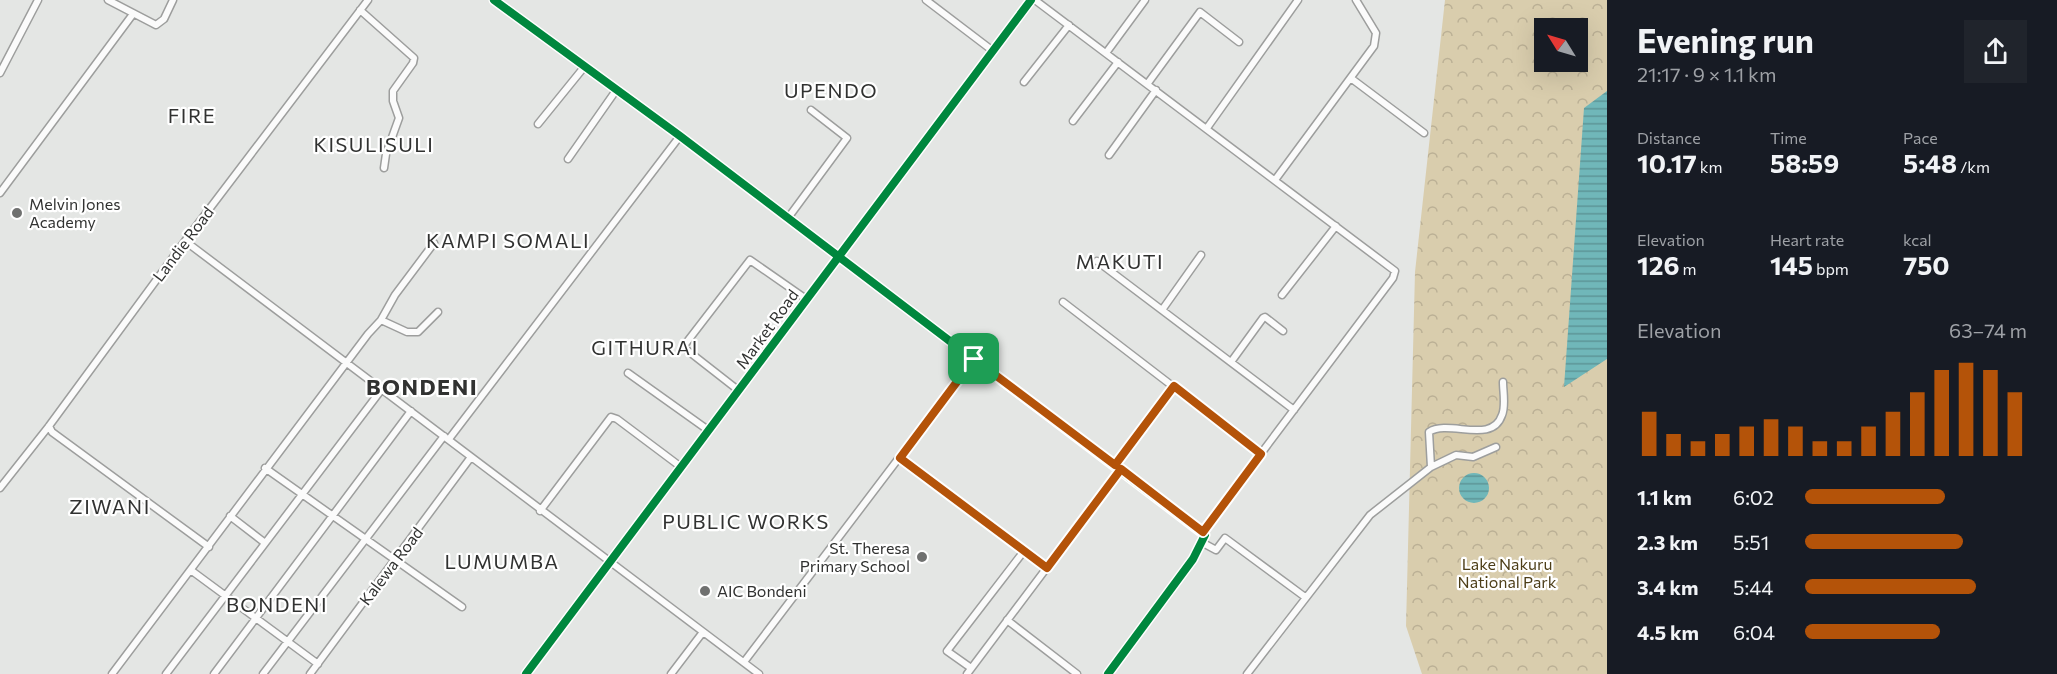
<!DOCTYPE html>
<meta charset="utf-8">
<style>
:root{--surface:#171b24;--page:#20242c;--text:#f1f3f6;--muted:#9ea1a6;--accent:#b45309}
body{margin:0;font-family:Commissioner,sans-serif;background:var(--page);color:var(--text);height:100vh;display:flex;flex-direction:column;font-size:22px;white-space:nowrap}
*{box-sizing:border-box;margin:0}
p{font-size:20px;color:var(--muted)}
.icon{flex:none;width:33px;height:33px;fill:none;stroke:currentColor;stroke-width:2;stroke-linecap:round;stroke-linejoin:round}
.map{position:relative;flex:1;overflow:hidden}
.drawer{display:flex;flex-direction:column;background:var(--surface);width:450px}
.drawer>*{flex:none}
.needle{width:39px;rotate:307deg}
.buttons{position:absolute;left:1534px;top:18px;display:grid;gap:12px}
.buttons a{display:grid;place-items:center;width:54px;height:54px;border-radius:0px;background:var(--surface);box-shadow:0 6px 24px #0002;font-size:30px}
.pin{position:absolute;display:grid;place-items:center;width:51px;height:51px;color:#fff;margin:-26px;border-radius:12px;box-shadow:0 3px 9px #0006}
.round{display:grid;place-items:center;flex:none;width:63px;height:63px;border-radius:0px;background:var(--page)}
.head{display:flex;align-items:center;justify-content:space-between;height:102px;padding:0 30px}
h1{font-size:33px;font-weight:700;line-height:45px}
.figures{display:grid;grid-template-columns:repeat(3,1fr);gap:9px;height:102px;padding:6px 30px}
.figures div{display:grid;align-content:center}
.figures b{font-size:26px;font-weight:700}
.figures small{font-size:16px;font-weight:400}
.figures p{font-size:16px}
.chart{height:168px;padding:12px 30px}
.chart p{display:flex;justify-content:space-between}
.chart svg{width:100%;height:108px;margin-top:6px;stroke:var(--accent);stroke-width:6}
ul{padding:0 30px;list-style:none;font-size:20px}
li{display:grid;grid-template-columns:96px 72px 1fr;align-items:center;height:45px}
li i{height:15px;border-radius:8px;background:var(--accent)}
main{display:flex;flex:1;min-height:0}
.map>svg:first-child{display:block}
</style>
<main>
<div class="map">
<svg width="1607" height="674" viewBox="0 0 1607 674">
<defs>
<pattern id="park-crowns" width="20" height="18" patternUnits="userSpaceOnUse" patternTransform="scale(1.5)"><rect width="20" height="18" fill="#d9cdad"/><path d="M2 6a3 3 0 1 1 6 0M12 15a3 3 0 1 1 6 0" fill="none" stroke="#bbb095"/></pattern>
<pattern id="water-rules" width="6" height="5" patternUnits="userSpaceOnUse" patternTransform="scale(1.5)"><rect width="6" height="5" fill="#70b7b9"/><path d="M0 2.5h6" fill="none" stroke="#5d9597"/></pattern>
</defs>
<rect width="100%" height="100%" fill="#e4e6e4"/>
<path fill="url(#park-crowns)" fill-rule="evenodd" d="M1445 0H1607V674H1422L1406 626 1415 272ZM1545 28H1578V62H1545Z"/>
<path fill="url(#water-rules)" d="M1607 91V359L1564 387 1584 108Z
M1459 488a15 15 0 1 1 30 0a15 15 0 1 1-30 0Z"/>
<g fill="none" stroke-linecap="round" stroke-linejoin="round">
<path stroke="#70b7b9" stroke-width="1.5" d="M596 114 609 95
M806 295 834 257"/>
<defs>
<path id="street" d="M108 0 156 25 164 19 173 0
M494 0 680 136 1205 535 1193 559 1108 674
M926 0 993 51
M1035 0 1395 271 1393 278 1202 532
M360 10 414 58 413 63 393 91V101L399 118 386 154 384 168
M1106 53 1145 0
M0 73 38 0
M1352 79 1424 133
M1024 82 1069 25
M1148 83 1200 12 1239 42
M1073 121 1118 62
M538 124 585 66
M1207 128 1298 0
M1109 155 1156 90
M568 159 617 89
M1275 180 1374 46 1376 33 1356 0
M0 193 133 14
M788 218 847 138 811 110
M185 241 759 674
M1097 261 1294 410
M1282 295 1336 226
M1063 302 1261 454
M1162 310 1201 255
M381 320 395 295 434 243
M1231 362 1263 318 1265 317 1283 331
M628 373 708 430
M738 390 683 347 750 260 806 299
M49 426 52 432 209 547
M449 439 680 136
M900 458 1047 568
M1115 465 1174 386
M1431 467 1429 432C1449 419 1492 445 1502 415 1506 406 1503 392 1503 382
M265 468 462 607
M0 488 49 426 185 241 368 0
M540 511 611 417 617 419 681 467
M230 516 265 543
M1203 543 1216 550 1225 538 1305 597
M192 571 318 664
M1007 620 1077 674
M744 662 974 359
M971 668 947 651 1024 551
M112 674 368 334 381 320 407 332H418L438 312
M166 674 382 389
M214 674 411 411
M263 674 444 436
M310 674 471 457
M526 674 1031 0
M671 674 703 632
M967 674 1121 469
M1247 674 1370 515 1431 467 1456 455 1473 457 1496 447"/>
</defs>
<use href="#street" stroke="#9d9e9d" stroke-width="9"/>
<use href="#street" stroke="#fbfbfb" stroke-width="6"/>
<defs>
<path id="cycleway" d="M494 0 680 136 1205 535 1193 559 1108 674
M526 674 1031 0"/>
</defs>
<use href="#cycleway" stroke="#fff" stroke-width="11"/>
<use href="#cycleway" stroke="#00873e" stroke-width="8"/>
</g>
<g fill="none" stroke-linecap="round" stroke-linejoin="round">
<defs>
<path id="route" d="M974 359 1115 465 1174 386 1261 454 1203 532 1121 469 1047 568 900 458Z"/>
</defs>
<use href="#route" stroke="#fff" stroke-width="12"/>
<use href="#route" stroke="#b45309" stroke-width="8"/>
</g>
<g fill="#707170" stroke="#fff" stroke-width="2">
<circle cx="17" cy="213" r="6"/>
<circle cx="922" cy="557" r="6"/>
<circle cx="705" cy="591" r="6"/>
</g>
<g text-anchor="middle" stroke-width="4.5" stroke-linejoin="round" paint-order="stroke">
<g font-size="16" fill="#313231" stroke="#fff" text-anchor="start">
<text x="29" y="210">Melvin Jones<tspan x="29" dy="18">Academy</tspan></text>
<text x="910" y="554" text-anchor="end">St. Theresa<tspan x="910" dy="18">Primary School</tspan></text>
<text x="717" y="597">AIC Bondeni</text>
</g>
<g font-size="16" fill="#313231" stroke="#fff">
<text transform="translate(183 244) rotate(-53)" y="6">Landie Road</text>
<text transform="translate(767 329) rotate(-54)" y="6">Market Road</text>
<text transform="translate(391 566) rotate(-53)" y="6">Kalewa Road</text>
</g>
<g font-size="16" fill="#4d3e18" stroke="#fff">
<text x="1507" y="570">Lake Nakuru<tspan x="1507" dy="18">National Park</tspan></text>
</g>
<g font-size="20" letter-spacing="1.5" fill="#313231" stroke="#fff">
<text x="831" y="98">UPENDO</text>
<text x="192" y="123">FIRE</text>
<text x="374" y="152">KISULISULI</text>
<text x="508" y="248">KAMPI SOMALI</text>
<text x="1120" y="269">MAKUTI</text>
<text x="645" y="355">GITHURAI</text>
<text x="110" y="514">ZIWANI</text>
<text x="746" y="529">PUBLIC WORKS</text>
<text x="502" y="569">LUMUMBA</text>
<text x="277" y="612">BONDENI</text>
</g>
<g font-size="22" font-weight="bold" letter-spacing="1.5" fill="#313231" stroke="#fff">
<text x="422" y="395">BONDENI</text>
</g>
</g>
</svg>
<div class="buttons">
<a><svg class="needle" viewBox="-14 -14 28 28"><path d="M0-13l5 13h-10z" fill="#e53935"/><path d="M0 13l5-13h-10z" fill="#9ea1a6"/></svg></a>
</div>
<div class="pin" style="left:974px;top:359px;background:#1e9e55"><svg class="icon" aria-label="arrive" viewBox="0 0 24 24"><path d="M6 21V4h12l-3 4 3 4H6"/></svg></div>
</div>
<section class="drawer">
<div class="head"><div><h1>Evening run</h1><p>21:17 · 9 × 1.1 km</p></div><a class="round"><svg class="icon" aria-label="share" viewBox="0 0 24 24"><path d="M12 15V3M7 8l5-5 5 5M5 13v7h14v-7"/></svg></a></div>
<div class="figures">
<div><p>Distance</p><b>10.17<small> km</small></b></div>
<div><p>Time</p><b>58:59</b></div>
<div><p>Pace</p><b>5:48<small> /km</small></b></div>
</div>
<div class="figures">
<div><p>Elevation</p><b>126<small> m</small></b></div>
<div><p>Heart rate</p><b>145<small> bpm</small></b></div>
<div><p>kcal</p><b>750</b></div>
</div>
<div class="chart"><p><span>Elevation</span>63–74 m</p>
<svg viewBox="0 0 160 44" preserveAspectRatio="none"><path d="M5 44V26M15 44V35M25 44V38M35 44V35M45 44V32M55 44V29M65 44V32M75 44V38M85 44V38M95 44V32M105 44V26M115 44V18M125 44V9M135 44V6M145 44V9M155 44V18"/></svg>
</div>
<ul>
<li><b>1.1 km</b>6:02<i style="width:63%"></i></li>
<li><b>2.3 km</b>5:51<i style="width:71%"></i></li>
<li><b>3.4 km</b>5:44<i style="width:77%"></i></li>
<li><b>4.5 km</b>6:04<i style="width:61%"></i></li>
</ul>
</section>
</main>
